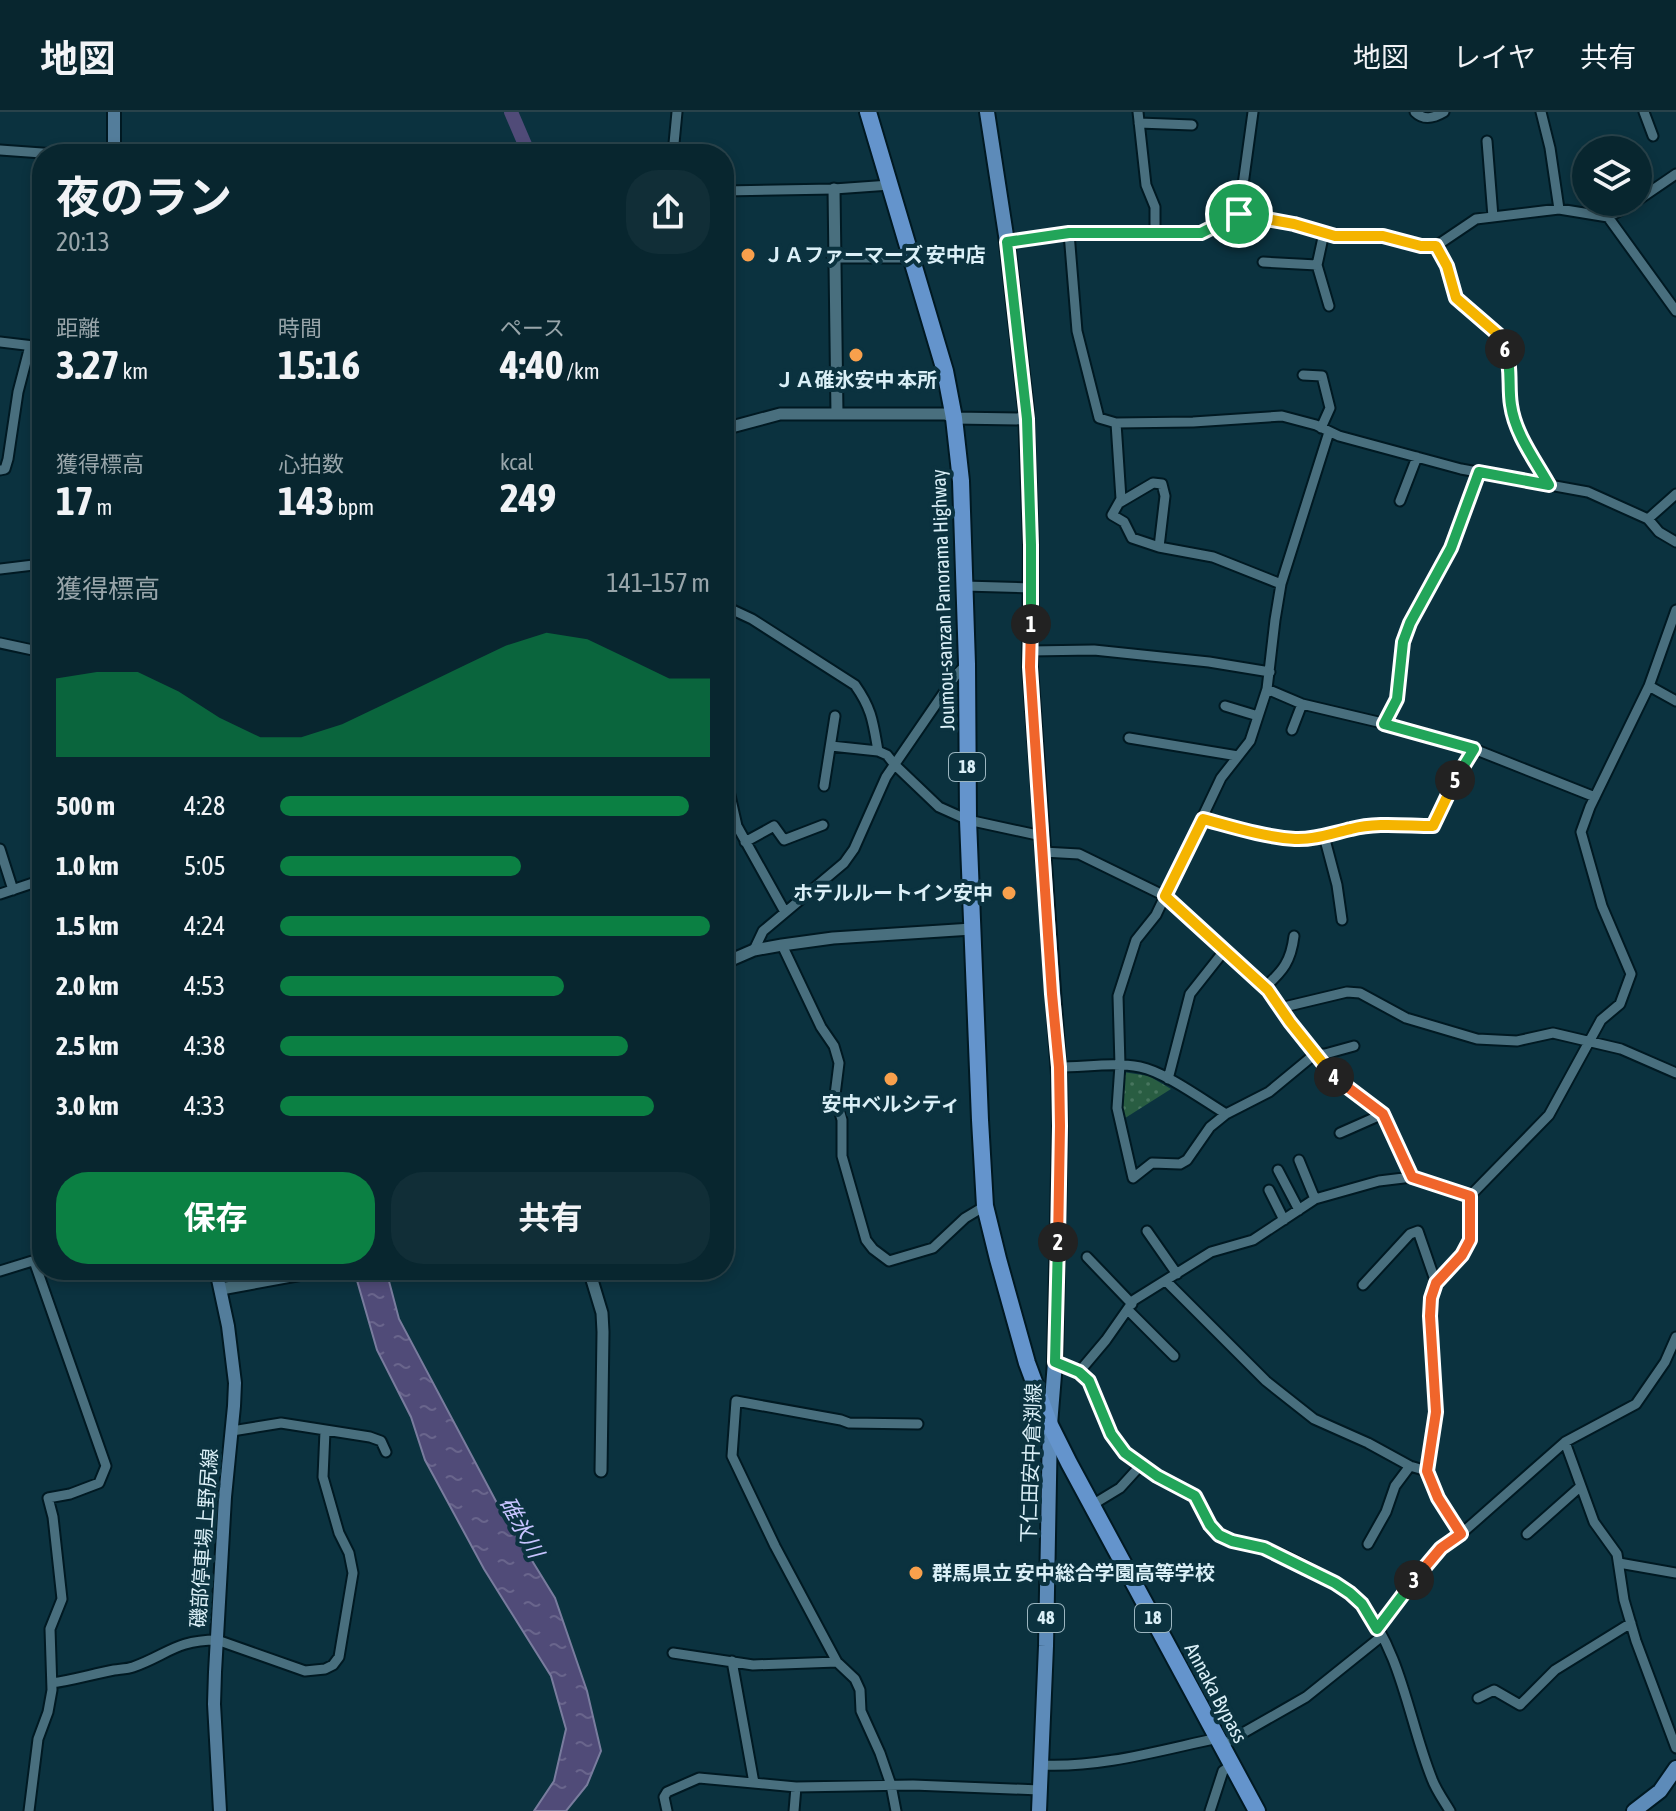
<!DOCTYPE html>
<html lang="ja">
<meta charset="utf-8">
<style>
:root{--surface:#08262f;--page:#112e37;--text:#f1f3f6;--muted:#98a5aa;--line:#29434b;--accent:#0b8043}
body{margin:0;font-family:"Asap Condensed","Noto Sans JP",sans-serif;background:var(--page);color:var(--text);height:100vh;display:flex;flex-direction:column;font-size:30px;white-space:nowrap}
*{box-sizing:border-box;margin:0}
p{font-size:26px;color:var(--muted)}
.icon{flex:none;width:44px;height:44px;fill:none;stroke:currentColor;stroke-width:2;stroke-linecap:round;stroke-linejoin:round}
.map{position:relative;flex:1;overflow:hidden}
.side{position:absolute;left:32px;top:32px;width:702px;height:1136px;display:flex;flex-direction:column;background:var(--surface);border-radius:32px;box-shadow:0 4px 12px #0003,0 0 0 2px var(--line)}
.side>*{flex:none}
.fabs{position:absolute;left:1572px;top:24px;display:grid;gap:16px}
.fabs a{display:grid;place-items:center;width:80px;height:80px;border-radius:50%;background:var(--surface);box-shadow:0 4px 12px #0003,0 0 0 2px var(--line);font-size:40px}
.pin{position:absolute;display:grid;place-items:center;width:68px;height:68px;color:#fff;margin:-34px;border:4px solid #fff;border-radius:50%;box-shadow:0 2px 8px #0007}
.km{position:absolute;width:40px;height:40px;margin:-20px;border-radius:50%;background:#222;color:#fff;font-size:22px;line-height:40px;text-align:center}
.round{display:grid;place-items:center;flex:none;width:84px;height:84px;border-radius:32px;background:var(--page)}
.head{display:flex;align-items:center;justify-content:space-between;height:136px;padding:0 24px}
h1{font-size:44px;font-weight:700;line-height:60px}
.figures{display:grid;grid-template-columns:repeat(3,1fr);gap:12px;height:136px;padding:8px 24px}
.figures div{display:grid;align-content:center}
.figures b{font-size:40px;font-weight:700}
.figures small{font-size:22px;font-weight:400}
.figures p{font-size:22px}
.chart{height:224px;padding:16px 24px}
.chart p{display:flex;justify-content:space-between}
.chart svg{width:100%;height:144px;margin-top:8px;fill:var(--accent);opacity:.7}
.primary-button{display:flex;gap:16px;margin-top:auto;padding:16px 24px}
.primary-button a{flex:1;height:92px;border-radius:32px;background:var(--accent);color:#fff;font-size:32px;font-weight:700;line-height:92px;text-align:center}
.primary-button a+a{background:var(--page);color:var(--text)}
ul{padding:0 24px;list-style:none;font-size:26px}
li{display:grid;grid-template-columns:128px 96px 1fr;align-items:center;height:60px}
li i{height:20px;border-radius:10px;background:var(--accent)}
header{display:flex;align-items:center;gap:48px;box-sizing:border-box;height:112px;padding:0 40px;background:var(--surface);border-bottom:2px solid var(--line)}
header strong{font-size:38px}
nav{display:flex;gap:44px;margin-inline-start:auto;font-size:28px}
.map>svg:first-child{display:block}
</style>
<header>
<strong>地図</strong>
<nav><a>地図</a><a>レイヤ</a><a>共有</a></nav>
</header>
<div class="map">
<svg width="1676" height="1699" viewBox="0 0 1676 1699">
<defs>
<pattern id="grass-dots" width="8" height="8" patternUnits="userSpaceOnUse" patternTransform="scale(2)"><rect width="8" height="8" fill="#295d42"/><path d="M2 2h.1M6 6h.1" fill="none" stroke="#47755e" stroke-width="1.8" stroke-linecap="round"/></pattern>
<pattern id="water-ripples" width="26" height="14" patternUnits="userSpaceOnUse" patternTransform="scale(2)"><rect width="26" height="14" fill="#504b78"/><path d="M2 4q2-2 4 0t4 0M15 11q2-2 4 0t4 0" fill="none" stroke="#69658c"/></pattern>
</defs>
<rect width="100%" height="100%" fill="#0b323f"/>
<path fill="url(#grass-dots)" d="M1123 960 1149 964 1171 977 1122 1008 1118 995Z"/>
<path fill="url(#water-ripples)" stroke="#797c9e" stroke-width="2" d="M354 1158H386L399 1207 499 1395 555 1486 587 1579 601 1639 587 1673 566 1699H534L554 1669 566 1617 551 1564 484 1457 425 1348 411 1305 377 1238Z"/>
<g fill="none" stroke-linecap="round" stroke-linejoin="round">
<path stroke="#504b78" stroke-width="14" d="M511 0 529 42"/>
<defs>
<path id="minor" d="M1138 0 1146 73 1155 95V121
M1415 0C1424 9 1434 6 1444 0
M1541 0 1550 36 1559 97
M1644 0 1653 24
M1139 11 1192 13
M1487 29 1493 105
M0 38 56 42
M90 42H114
M673 42 677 0
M724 79 834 77 890 73
M1638 88 1676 62
M1239 102 1253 0
M1608 105 1676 199
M1069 121 1077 219 1099 306 1116 311 1193 310 1282 304 1316 313 1339 324 1461 357 1588 380 1648 407 1659 420 1676 430
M1324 121 1317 153 1329 194
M1007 130 1069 121H1201L1239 102 1294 112 1335 124H1383L1421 134H1436L1476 107 1559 97 1608 105 1636 90
M1436 134 1447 154 1456 186 1500 224 1508 245 1511 294 1516 315 1549 373
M1263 150 1317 153
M0 230 42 235
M1303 263 1322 264 1330 296 1321 316
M1116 311 1121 387 1112 403 1124 410 1132 426 1159 435 1165 384 1162 372 1153 371 1119 391
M1329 320 1281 472 1275 508 1267 577 1250 629 1221 666 1156 803 1136 828 1118 884 1120 953 1117 996 1133 1066 1152 1051 1180 1052 1187 1048 1210 1015 1226 1002 1269 980 1315 942H1325L1354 934
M0 358 5 357 8 347 18 280 30 234
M1400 389 1417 345
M1648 407 1676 382
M1159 435 1213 445 1281 472
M0 457 42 452
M964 474 1031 476
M724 494 752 507 855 573C872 597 873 610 878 639L887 643 895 653 939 695 968 708 1042 724
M0 531 42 540
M1030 539 1094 538 1209 550 1270 560
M1649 574 1676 589
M1267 577 1302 592 1412 618 1474 637 1595 685
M1225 594 1258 604
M1384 612 1397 587 1403 530 1410 511 1451 436 1479 360
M1292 618 1302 592
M1129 626 1238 644
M831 634 878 639
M724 657 737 714 785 800
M824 674 835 604
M1203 707C1231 715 1270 728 1299 727 1318 726 1335 720 1353 716 1379 711 1407 713 1433 714L1456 666 1474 637
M1324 724 1337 773 1342 808
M745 730 774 714 784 728 823 713
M0 737 13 778
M1043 740 1079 742 1165 784 1268 878 1290 910 1335 966 1383 1002 1412 1065
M0 782 42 768
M782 833 821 915 834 934 839 951 835 983 842 1008V1044L866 1128 873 1137 889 1149 933 1136 965 1106 985 1094
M754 838 763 819 844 751 854 737 886 665 956 563 966 553
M1265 875C1283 859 1291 849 1294 824
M1280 896 1347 880 1360 881 1406 906 1477 927 1517 929 1553 921 1621 937 1676 961
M1059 955C1085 955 1114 950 1140 955 1165 960 1203 988 1226 1002
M1168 967 1190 882 1224 839
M1340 1021 1383 1002
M1299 1048 1315 1087
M1278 1058 1299 1098
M1269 1078 1284 1108
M1147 1119 1177 1162
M1087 1145 1132 1192
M0 1159 42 1146
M1166 1169 1266 1269 1314 1307 1368 1331 1410 1354 1427 1359
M1363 1173 1410 1122 1418 1119 1436 1171
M1128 1198 1174 1244
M1055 1250C1062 1253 1071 1256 1078 1259 1099 1272 1106 1322 1126 1343 1138 1354 1153 1362 1167 1369 1176 1373 1187 1377 1194 1384 1205 1395 1206 1415 1221 1424 1233 1432 1248 1431 1262 1435 1286 1442 1346 1474 1362 1493 1402 1541 1409 1610 1432 1667 1436 1678 1444 1689 1450 1699
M1079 1260 1106 1228 1134 1188 1211 1140 1253 1128 1315 1087 1379 1069 1412 1065 1470 1084
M232 1319 281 1311 370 1325 381 1329 386 1340
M1565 1330 1594 1410 1617 1442 1624 1488 1636 1529 1676 1636
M1092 1393 1120 1376 1140 1354
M1461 1422 1438 1386 1427 1359 1436 1300 1430 1204 1431 1186 1436 1171 1462 1143 1470 1128V1084L1549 1003 1601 908 1620 892 1631 862 1602 794 1581 720 1590 695 1649 574 1676 498
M1527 1422 1581 1374
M1368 1432 1386 1400 1395 1374 1410 1354
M1619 1451 1676 1461
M1377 1517 1423 1456 1441 1436 1461 1422 1565 1330 1636 1292 1665 1250 1676 1225
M673 1541 753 1553 837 1550
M732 1549 754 1671
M52 1571C73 1568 93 1562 114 1558 121 1557 127 1557 133 1555 167 1543 176 1528 217 1528L305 1559 325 1557 333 1553 339 1545 353 1461 349 1441 339 1421 323 1365 325 1319
M1478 1586 1494 1578 1520 1593 1555 1558 1631 1511
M1222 1633 1306 1585 1382 1524
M1041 1653C1101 1656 1161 1638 1218 1626
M29 1699 38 1627 48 1600 52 1578 50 1517 62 1487 53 1405 48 1386 70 1382 99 1371 106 1354 34 1149
M667 1699 664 1685 667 1680 699 1666 796 1675 913 1673 1040 1678
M794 1699 796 1675
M896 1699 891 1673 880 1641 861 1599 860 1578 855 1567 837 1550 775 1434 732 1344 736 1289 841 1308 849 1311 918 1312
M1210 1699 1223 1659 1232 1653"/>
<path id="tertiary" d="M834 77 837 302
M833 145H911
M724 317 780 302H946L954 306 1027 307
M724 851 754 838 782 833 833 826 972 817
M589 1158 602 1201 603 1220 601 1359
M221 1177 324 1158"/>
<path id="secondary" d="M114 0V42
M216 1158 228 1214 235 1271 234 1294 225 1385 215 1560 214 1592 220 1699"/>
<path id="primary" d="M987 0 1007 130 1026 297 1031 433 1030 555 1059 963 1060 1014 1055 1250 1050 1313 1046 1534 1039 1699
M1634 1699 1660 1679 1676 1656"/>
<path id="trunk" d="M868 0 945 259 954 306 961 369 967 552 968 708 980 1008 985 1094 998 1147 1027 1251 1050 1313 1069 1351 1257 1699"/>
</defs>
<use href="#minor" stroke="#001922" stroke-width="13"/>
<use href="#tertiary" stroke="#001922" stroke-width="15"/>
<use href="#secondary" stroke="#001922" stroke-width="16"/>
<use href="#primary" stroke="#001922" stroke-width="18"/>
<use href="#trunk" stroke="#001922" stroke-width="20"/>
<use href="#minor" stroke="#496f7e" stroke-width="9"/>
<use href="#tertiary" stroke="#496f7e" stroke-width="11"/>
<use href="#secondary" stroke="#537d9b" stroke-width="12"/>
<use href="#primary" stroke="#5d8bb9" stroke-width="14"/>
<use href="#trunk" stroke="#6494cc" stroke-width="16"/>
</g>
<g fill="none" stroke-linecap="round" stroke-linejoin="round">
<defs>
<path id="split-1" d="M1031 512V433L1027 307 1007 130 1069 121H1201L1239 102"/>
<path id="split-2" d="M1031 512 1030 555 1052 882 1059 955 1060 1014 1058 1130"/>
<path id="split-3" d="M1058 1130 1055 1250 1079 1260 1089 1269 1111 1322 1125 1341 1157 1364 1195 1384 1210 1413 1219 1423 1232 1429 1264 1436 1335 1471 1350 1481 1362 1492 1377 1517 1414 1468"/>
<path id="split-4" d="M1334 965 1383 1002 1412 1065 1470 1084V1128L1462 1143 1436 1171 1431 1186 1430 1204 1436 1300 1427 1359 1438 1386 1461 1422 1441 1436 1414 1468"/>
<path id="split-5" d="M1334 965 1290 910 1268 878 1165 784 1203 707C1233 715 1264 725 1295 727 1314 728 1333 721 1351 717 1377 710 1406 714 1433 714L1455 668"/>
<path id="split-6" d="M1455 668 1474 637 1384 612 1397 587 1403 530 1410 511 1451 436 1479 360 1549 373C1535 348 1515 322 1511 293 1508 275 1512 254 1505 237"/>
<path id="split-7" d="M1239 102 1294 112 1335 124H1383L1421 134H1436L1447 154 1456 186 1500 224 1505 237"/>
</defs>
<use href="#split-1" stroke="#fff" stroke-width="16"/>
<use href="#split-2" stroke="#fff" stroke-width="16"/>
<use href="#split-3" stroke="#fff" stroke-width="16"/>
<use href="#split-4" stroke="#fff" stroke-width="16"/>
<use href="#split-5" stroke="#fff" stroke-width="16"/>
<use href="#split-6" stroke="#fff" stroke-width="16"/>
<use href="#split-7" stroke="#fff" stroke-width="16"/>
<use href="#split-1" stroke="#22a559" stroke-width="10"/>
<use href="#split-2" stroke="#f0652b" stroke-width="10"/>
<use href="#split-3" stroke="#22a559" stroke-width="10"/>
<use href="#split-4" stroke="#f0652b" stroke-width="10"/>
<use href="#split-5" stroke="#f5b400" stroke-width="10"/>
<use href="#split-6" stroke="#22a559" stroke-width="10"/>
<use href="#split-7" stroke="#f5b400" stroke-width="10"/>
</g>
<g fill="#f9a04c" stroke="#0b323f" stroke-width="3">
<circle cx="748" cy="143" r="8"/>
<circle cx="856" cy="243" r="8"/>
<circle cx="1009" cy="781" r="8"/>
<circle cx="891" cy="967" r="8"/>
<circle cx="916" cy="1461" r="8"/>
</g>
<g text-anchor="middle" stroke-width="8" stroke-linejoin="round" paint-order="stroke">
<g fill="#0b323f" stroke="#9cb6c0" stroke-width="2">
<rect x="949" y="641" width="36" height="28" rx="6"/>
<rect x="1028" y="1492" width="36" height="28" rx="6"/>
<rect x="1135" y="1492" width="36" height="28" rx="6"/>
</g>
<g font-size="18" font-weight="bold" fill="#daeff7">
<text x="967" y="661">18</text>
<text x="1046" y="1512">48</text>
<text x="1153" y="1512">18</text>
</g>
<g font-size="20" font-weight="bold" fill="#daeff7" stroke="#0b323f" text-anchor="start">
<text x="764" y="150">ＪＡファーマーズ 安中店</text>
<text x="856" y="275" text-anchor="middle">ＪＡ碓氷安中 本所</text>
<text x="993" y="788" text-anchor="end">ホテルルートイン安中</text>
<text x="891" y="999" text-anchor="middle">安中ベルシティ</text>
<text x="932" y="1468">群馬県立 安中総合学園高等学校</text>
</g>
<g font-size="20" fill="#daeff7" stroke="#0b323f">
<text transform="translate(943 488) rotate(-92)" y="7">Joumou-sanzan Panorama Highway</text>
<text transform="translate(1031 1351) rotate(-88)" y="7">下仁田安中倉渕線</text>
<text transform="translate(204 1426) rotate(-86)" y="7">磯部停車場上野尻線</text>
<text transform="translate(1216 1581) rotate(62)" y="7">Annaka Bypass</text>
</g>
<g font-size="22" font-style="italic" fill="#c8c4ff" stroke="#0b323f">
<text transform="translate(522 1415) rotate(61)" y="8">碓氷川</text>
</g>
</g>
</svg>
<div class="fabs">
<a><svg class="icon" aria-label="layers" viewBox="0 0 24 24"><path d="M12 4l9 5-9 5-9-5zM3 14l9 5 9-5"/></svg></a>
</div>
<div class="pin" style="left:1239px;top:102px;background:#1e9e55"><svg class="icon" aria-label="arrive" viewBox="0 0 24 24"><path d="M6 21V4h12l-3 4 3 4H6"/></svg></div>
<b class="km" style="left:1031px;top:512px">1</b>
<b class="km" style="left:1058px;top:1130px">2</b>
<b class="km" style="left:1414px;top:1468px">3</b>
<b class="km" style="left:1334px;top:965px">4</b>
<b class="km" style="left:1455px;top:668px">5</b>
<b class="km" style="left:1505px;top:237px">6</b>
<section class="side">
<div class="head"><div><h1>夜のラン</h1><p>20:13</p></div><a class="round"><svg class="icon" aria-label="share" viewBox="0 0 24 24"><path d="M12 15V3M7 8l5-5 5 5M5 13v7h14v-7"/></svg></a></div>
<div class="figures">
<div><p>距離</p><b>3.27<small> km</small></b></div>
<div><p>時間</p><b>15:16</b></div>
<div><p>ペース</p><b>4:40<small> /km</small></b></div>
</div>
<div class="figures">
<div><p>獲得標高</p><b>17<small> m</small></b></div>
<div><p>心拍数</p><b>143<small> bpm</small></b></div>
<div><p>kcal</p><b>249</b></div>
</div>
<div class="chart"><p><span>獲得標高</span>141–157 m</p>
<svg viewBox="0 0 160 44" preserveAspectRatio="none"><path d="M0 44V20L10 18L20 18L30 24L40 32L50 38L60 38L70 34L80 28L90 22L100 16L110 10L120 6L130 8L140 14L150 20L160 20V44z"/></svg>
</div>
<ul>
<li><b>500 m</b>4:28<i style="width:95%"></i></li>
<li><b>1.0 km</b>5:05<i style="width:56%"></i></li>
<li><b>1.5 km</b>4:24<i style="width:100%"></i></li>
<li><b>2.0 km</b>4:53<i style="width:66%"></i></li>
<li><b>2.5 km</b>4:38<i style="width:81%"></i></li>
<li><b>3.0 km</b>4:33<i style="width:87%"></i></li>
</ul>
<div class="primary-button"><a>保存</a><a>共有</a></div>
</section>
</div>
